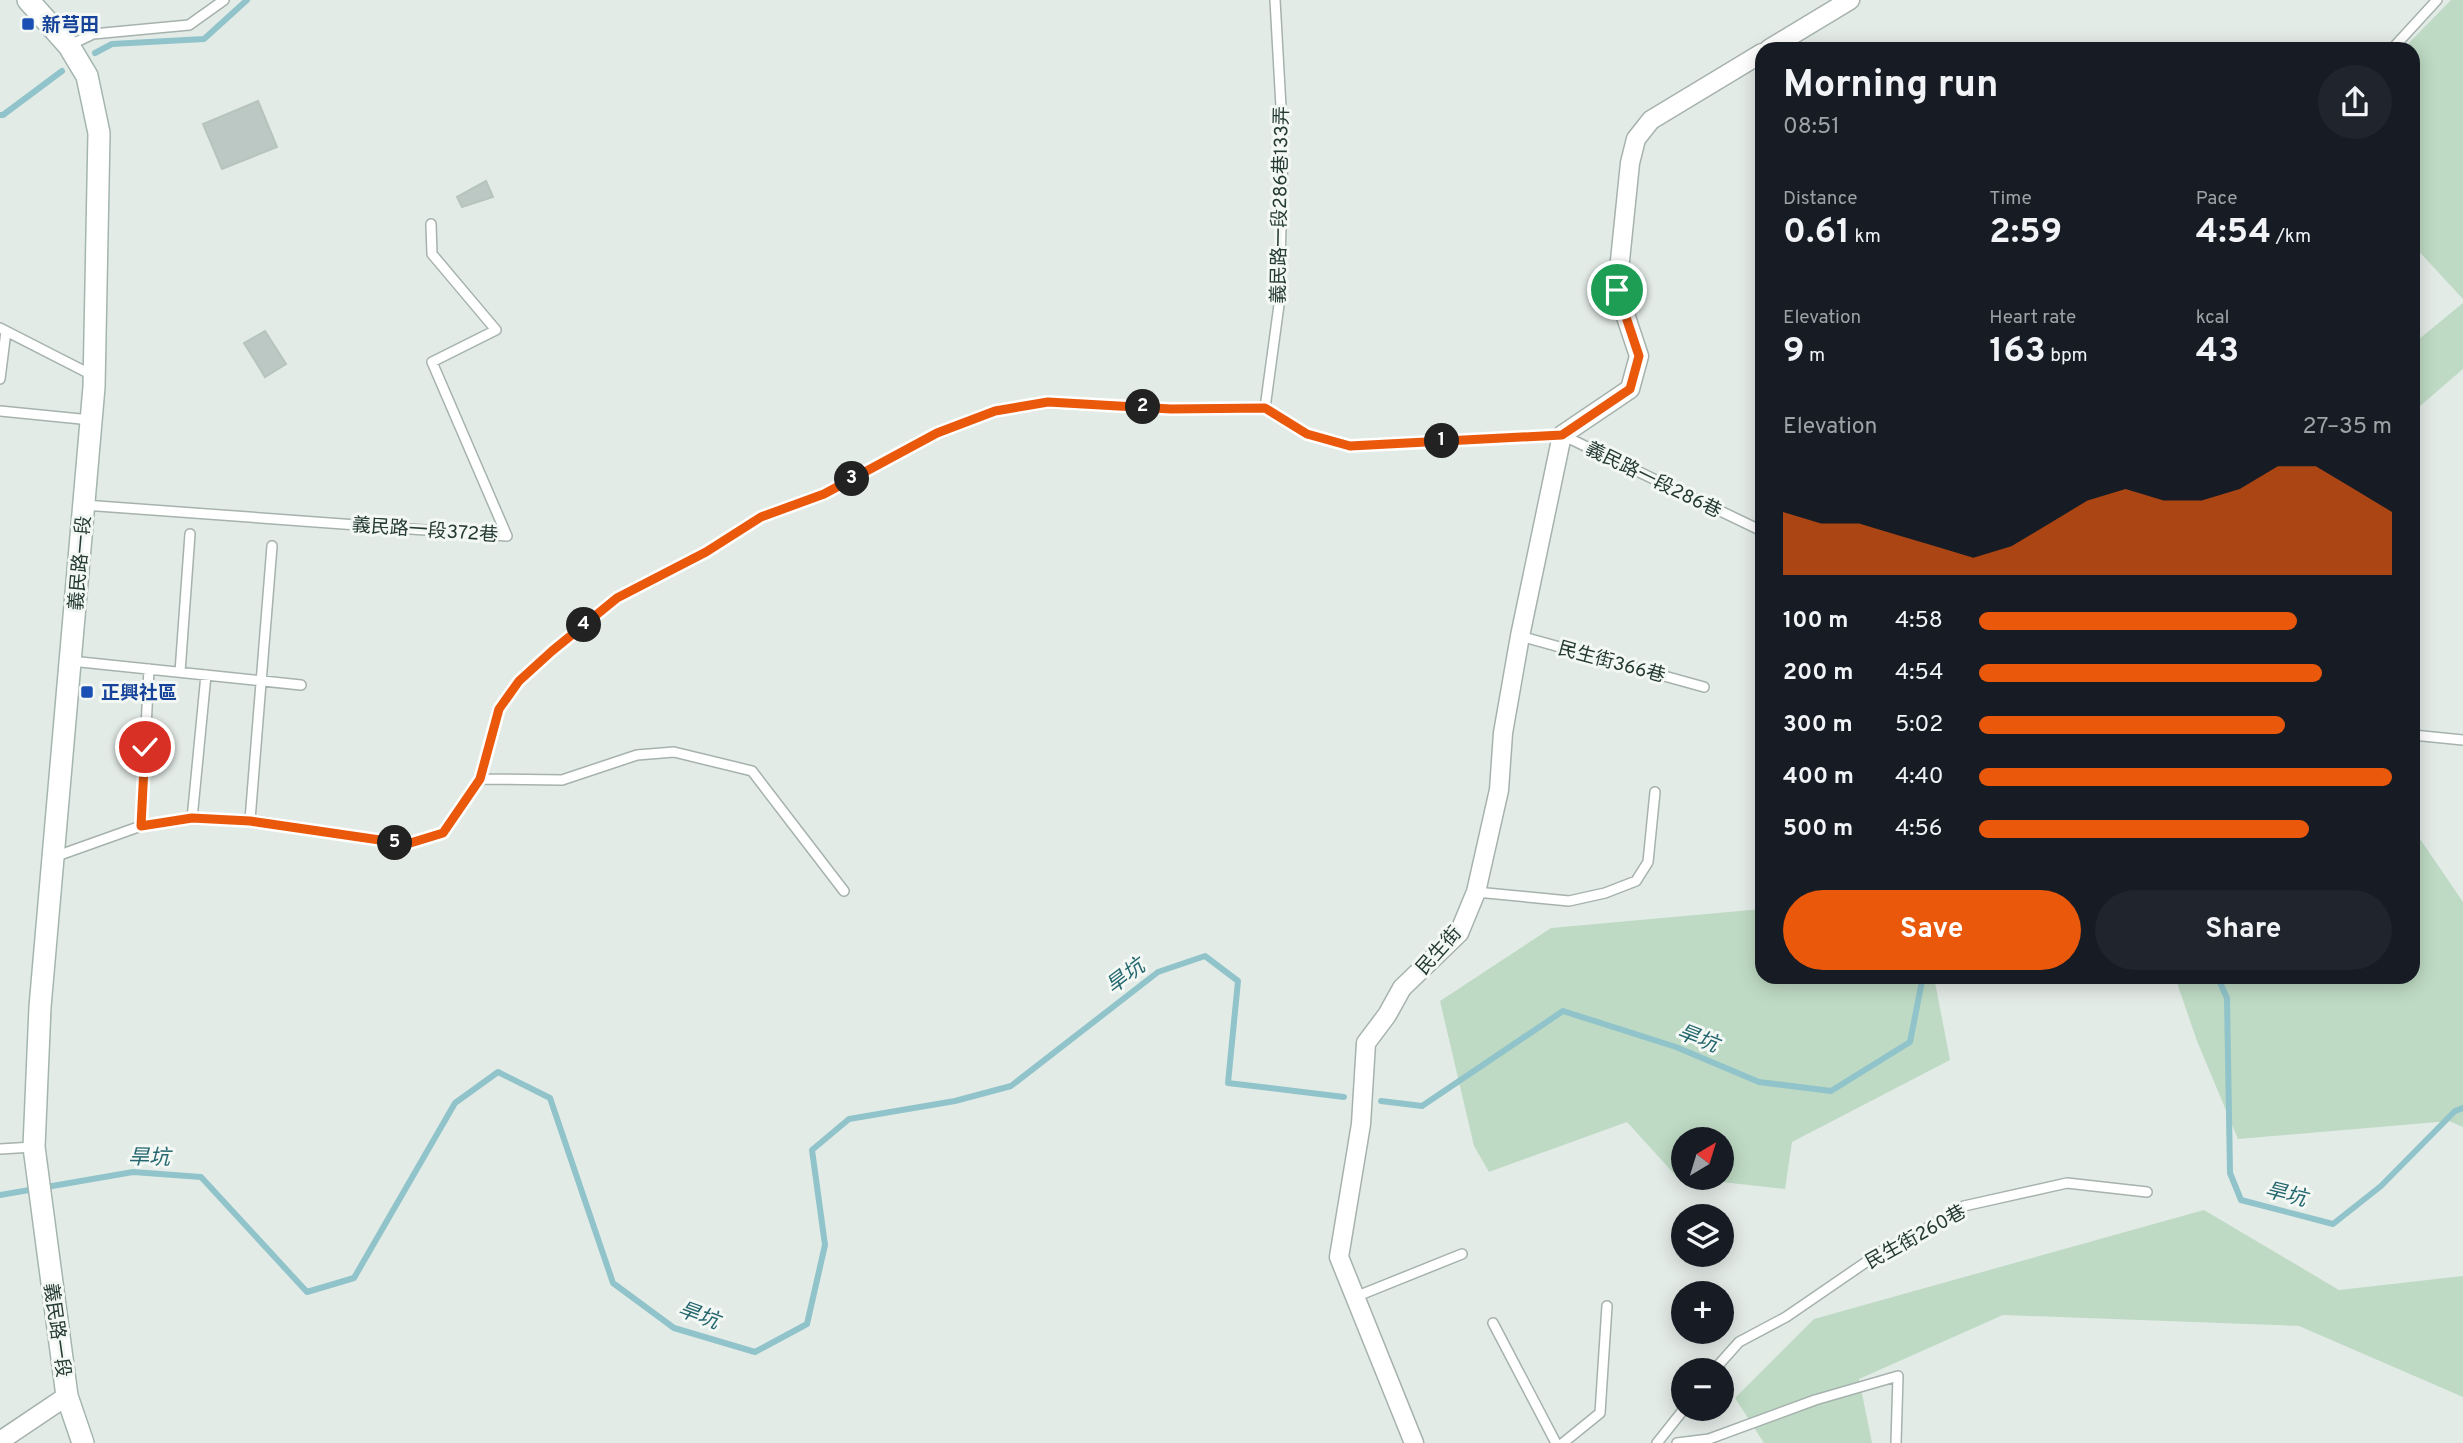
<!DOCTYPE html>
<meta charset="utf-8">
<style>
:root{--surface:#171b24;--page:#20242c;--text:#f1f3f6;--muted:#9ea1a6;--accent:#ea580c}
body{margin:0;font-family:Overpass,"Noto Sans TC",sans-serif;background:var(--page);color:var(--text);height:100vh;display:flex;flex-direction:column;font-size:26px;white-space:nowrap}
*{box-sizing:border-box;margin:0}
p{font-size:23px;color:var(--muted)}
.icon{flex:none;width:38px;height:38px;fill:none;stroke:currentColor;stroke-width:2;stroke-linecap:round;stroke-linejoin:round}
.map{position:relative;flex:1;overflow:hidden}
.panel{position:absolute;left:1755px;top:42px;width:665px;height:942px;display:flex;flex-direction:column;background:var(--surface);border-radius:21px;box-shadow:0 4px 18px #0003}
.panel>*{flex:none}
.needle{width:46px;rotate:38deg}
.fabs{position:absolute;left:1671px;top:1127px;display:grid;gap:14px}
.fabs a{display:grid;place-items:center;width:63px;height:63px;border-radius:50%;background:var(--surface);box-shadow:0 4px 18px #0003;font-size:35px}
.pin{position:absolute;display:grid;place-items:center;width:60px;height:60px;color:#fff;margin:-30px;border:4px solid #fff;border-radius:50%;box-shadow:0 2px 7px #0007}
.km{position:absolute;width:35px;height:35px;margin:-18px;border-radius:50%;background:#222;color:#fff;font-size:19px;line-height:35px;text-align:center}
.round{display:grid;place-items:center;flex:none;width:74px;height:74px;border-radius:37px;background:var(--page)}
.overview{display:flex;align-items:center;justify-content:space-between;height:119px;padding:0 28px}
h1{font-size:38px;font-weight:700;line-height:52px}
.metrics{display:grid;grid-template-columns:repeat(3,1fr);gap:10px;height:119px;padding:7px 28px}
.metrics div{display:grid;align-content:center}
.metrics b{font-size:35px;font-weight:700}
.metrics small{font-size:19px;font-weight:400}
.metrics p{font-size:19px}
.chart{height:196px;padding:14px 28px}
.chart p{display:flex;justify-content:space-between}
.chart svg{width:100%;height:126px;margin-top:7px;fill:var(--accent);opacity:.7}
.cta{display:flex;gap:14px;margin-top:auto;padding:14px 28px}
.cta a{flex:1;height:80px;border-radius:42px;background:var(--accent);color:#fff;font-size:28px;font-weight:700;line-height:80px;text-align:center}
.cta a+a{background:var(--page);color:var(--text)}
ul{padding:0 28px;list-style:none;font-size:23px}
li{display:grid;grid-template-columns:112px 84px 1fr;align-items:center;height:52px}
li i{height:18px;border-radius:9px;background:var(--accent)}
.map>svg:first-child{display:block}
</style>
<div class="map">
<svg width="2463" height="1443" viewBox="0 0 2463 1443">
<rect width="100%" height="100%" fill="#e3ebe7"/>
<path fill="#bedac4" d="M2451 0H2463V299L2413 245V49H2403Z
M2463 303V369L2413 412V344Z
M2416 833 2463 902V1127L2449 1121 2238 1139 2197 1041 2175 977 2413 976V835Z
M1762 909V976L1934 977 1950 1060 1792 1142 1785 1189 1686 1178H1722V1139H1684L1683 1177H1677L1627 1122 1489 1172 1474 1146 1440 1001 1551 928Z
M2204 1210 2339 1290 2463 1276V1397L2299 1326 2003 1315 1859 1379 1872 1443H1764L1735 1398 1814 1319Z"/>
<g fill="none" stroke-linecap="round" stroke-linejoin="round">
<path stroke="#91c4ca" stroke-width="6" d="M95 53 112 44 204 39 247 0
M0 115H3L62 71
M2217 976 2227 998 2230 1173 2241 1200 2333 1224 2381 1186 2455 1111 2463 1108
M1381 1101 1422 1106 1563 1011 1676 1047 1759 1082 1831 1091 1910 1042 1923 976
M0 1195 133 1172 201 1177 307 1292 354 1278 455 1103 498 1072 550 1098 613 1283 674 1328 755 1352 807 1324 825 1245 812 1150 849 1119 955 1101 1011 1086 1158 972 1205 956 1238 981 1228 1083 1344 1097"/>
</g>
<path fill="#bbc8c3" stroke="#b6c4bd" stroke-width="2" d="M258 101 277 147 222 169 203 124Z
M486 181 493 197 462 207 457 197Z
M265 331 286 364 265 377 244 343Z"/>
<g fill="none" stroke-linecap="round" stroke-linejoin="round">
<defs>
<path id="lane" d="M70 45 93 34 189 25 224 0
M2392 49 2437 0
M0 328 92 375
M0 379 6 331
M1265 408 1279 305 1283 143 1275 0
M0 411 91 420
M84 505 507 536 432 362 496 330 432 254 431 224
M1520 636 1704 687
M71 661 301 685
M180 672 190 534
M2413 735 2463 740
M480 779 562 780 637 755 674 752 752 771 844 891
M192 819 206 675
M250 820 272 546
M141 826 149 669
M54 857 141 826 192 819 250 820 407 844 443 833 480 779 499 709 519 681 552 651 617 598 706 552 761 517 824 494 937 433 995 411 1048 403 1171 409 1265 408 1307 434 1350 446 1562 435 1762 531
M1476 892 1569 901 1605 893 1636 881 1648 862 1655 792
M0 1149 33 1147
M1355 1297 1462 1254
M1493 1323 1556 1443
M1714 1370 1739 1342 1786 1317 1888 1247 1912 1237 1964 1206 2067 1183 2147 1192
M1563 1443 1600 1413 1607 1306
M1657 1443 1684 1409
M1677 1443 1709 1439 1815 1400 1898 1376 1896 1443"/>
<path id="street" d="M1769 49 1850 0
M0 1441 67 1396
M1414 1443 1339 1257 1361 1124 1366 1043 1387 1015 1402 988 1459 933 1476 892 1499 790 1503 733 1520 636 1562 435 1630 389 1639 356 1617 290 1630 163 1636 139 1651 120 1762 53"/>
<path id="secondary" d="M28 0 69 46 87 76 99 133 94 387 40 1007 34 1147 67 1396 83 1443"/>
</defs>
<use href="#lane" stroke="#a6b2ad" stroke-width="12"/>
<use href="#street" stroke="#a6b2ad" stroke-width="21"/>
<use href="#secondary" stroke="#a3b5ae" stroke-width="24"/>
<use href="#lane" stroke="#fff" stroke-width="9"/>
<use href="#street" stroke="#fff" stroke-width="18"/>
<use href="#secondary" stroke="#fff" stroke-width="21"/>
</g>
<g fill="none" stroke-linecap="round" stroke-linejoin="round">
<defs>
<path id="route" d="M145 747 141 826 192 818 250 821 407 844 443 833 480 779 499 709 519 681 552 651 617 598 706 552 761 517 824 494 937 433 995 411 1048 402 1171 409 1265 408 1307 434 1350 446 1562 435 1630 389 1639 356 1617 290"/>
</defs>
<use href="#route" stroke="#fff" stroke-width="14"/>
<use href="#route" stroke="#ea580c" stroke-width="9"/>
</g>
<g fill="#1a4fb4" stroke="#f3f8f5" stroke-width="2.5">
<rect x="21" y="17" width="14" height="14" rx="3.5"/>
<rect x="80" y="685" width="14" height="14" rx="3.5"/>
</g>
<g text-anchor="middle" stroke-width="6" stroke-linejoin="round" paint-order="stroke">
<g font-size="19" font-weight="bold" fill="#164399" stroke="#f3f8f5" text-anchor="start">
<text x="42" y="31">新芎田</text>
<text x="101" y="699">正興社區</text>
</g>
<g font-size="19" fill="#253a33" stroke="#f3f8f5">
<text transform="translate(1279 205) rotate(-89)" y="7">義民路一段286巷133弄</text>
<text transform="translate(1654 479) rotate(26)" y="7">義民路一段286巷</text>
<text transform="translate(425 529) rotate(4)" y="7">義民路一段372巷</text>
<text transform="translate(79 563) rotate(-85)" y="7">義民路一段</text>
<text transform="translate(1612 661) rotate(15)" y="7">民生街366巷</text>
<text transform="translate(1438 950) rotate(-48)" y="7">民生街</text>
<text transform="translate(1915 1236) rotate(-29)" y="7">民生街260巷</text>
<text transform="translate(58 1330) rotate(82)" y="7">義民路一段</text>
</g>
<g font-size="21" font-style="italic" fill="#26676f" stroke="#f3f8f5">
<text transform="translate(1125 976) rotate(-37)" y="7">旱坑</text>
<text transform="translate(1698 1038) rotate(21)" y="7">旱坑</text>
<text transform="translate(149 1157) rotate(1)" y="7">旱坑</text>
<text transform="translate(2286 1194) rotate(14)" y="7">旱坑</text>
<text transform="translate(699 1315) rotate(20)" y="7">旱坑</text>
</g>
</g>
</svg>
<div class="fabs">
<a><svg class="needle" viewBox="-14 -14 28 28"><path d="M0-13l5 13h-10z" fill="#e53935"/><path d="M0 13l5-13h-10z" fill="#9ea1a6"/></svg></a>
<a><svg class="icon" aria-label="layers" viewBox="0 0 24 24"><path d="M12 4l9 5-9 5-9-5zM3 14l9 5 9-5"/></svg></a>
<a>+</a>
<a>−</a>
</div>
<div class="pin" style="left:1617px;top:290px;background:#1e9e55"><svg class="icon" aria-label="arrive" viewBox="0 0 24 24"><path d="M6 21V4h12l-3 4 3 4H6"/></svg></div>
<div class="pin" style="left:145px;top:747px;background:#d93025"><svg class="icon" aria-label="check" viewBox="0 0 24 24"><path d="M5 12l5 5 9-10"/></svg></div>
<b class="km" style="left:1442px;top:441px">1</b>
<b class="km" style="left:1143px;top:407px">2</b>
<b class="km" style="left:852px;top:479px">3</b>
<b class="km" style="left:584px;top:625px">4</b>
<b class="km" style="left:395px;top:843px">5</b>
<section class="panel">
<div class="overview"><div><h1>Morning run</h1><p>08:51</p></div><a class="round"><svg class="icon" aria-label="share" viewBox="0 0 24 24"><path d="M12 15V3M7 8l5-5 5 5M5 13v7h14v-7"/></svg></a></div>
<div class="metrics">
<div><p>Distance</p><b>0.61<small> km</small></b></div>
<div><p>Time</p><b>2:59</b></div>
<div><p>Pace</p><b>4:54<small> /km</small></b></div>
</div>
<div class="metrics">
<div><p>Elevation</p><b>9<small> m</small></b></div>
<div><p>Heart rate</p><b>163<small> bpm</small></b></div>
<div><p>kcal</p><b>43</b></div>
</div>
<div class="chart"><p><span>Elevation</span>27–35 m</p>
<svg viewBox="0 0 160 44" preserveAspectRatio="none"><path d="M0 44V22L10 26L20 26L30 30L40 34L50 38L60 34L70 26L80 18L90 14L100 18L110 18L120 14L130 6L140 6L150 14L160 22V44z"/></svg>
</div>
<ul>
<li><b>100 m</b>4:58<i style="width:77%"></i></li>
<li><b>200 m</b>4:54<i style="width:83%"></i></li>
<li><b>300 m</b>5:02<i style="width:74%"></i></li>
<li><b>400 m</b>4:40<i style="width:100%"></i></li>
<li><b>500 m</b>4:56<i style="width:80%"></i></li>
</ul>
<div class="cta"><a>Save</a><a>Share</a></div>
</section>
</div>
